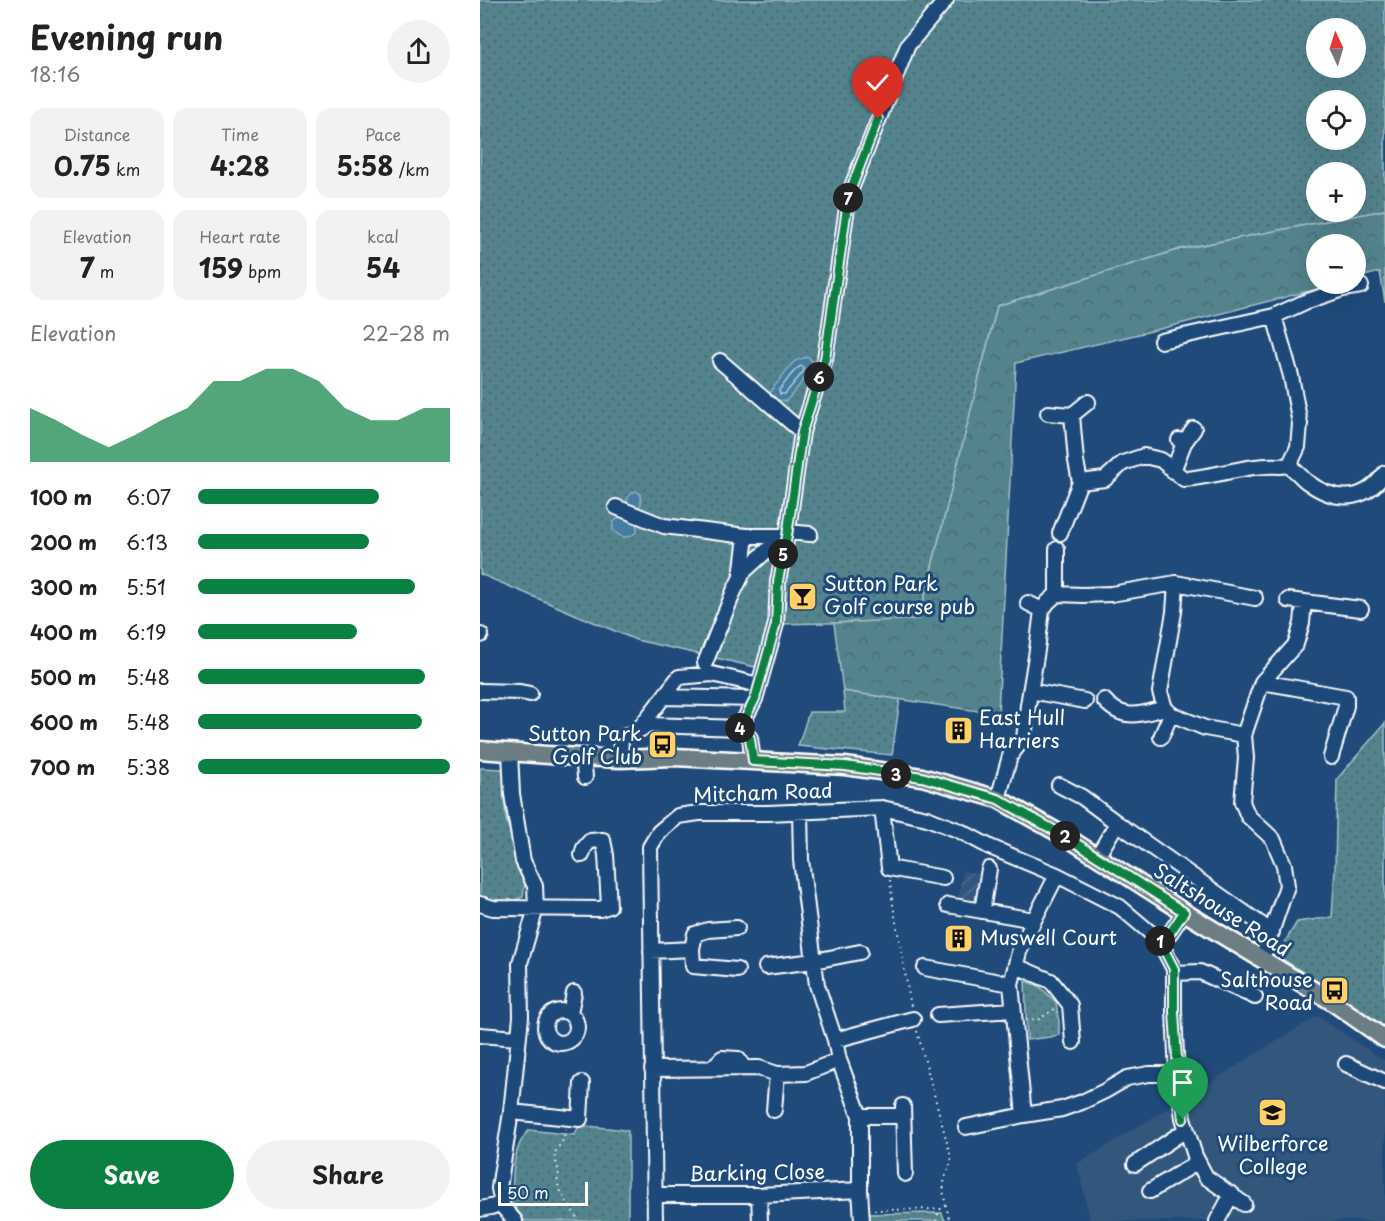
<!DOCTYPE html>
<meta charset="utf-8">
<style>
:root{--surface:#fff;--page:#f2f2f2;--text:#222;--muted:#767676;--accent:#0b8043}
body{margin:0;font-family:"Playpen Sans",sans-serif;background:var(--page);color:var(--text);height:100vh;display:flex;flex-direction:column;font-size:22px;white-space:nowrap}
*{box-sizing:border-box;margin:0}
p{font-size:20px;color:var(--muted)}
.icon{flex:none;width:33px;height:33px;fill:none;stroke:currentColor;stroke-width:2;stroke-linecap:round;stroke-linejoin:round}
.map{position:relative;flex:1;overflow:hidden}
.sheet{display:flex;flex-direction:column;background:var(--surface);width:480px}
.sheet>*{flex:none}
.needle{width:39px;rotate:356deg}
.fabs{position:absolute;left:826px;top:18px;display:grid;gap:12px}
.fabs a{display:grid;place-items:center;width:60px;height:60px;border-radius:50%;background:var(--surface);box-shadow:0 6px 24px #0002;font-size:30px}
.scale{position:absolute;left:18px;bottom:15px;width:90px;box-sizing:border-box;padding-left:6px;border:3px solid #fff;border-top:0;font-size:16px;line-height:21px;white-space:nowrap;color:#fff;-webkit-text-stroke:4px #1f4a7a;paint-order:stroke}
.pin{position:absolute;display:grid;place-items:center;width:51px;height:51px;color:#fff;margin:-62px -26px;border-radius:50% 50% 50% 0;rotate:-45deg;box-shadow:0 0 6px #0007}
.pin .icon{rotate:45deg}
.km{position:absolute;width:30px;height:30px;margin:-15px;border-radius:50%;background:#222;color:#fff;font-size:16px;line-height:30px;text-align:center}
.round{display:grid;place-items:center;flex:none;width:63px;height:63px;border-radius:32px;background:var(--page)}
.headline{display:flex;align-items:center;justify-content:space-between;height:102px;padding:0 30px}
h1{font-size:33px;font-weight:700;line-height:45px}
.metrics{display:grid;grid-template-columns:repeat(3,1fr);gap:9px;height:102px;padding:6px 30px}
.metrics div{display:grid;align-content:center;border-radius:15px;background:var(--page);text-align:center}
.metrics b{font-size:26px;font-weight:700}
.metrics small{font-size:16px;font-weight:400}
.metrics p{font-size:16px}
.chart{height:168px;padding:12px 30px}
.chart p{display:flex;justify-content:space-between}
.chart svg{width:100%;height:108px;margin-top:6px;fill:var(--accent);opacity:.7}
.button{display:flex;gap:12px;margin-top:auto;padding:12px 30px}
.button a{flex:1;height:69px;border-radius:36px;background:var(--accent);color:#fff;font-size:24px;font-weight:700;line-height:69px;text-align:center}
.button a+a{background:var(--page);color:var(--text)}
ul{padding:0 30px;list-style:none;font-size:20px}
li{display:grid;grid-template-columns:96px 72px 1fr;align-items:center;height:45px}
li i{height:15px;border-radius:8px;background:var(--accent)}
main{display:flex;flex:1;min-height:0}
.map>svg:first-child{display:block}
</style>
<main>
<section class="sheet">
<div class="headline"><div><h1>Evening run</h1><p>18:16</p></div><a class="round"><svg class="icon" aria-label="share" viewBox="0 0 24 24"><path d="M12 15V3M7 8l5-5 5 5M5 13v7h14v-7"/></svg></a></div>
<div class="metrics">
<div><p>Distance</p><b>0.75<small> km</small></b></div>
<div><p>Time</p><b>4:28</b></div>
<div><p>Pace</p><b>5:58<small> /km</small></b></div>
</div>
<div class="metrics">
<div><p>Elevation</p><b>7<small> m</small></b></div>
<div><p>Heart rate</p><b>159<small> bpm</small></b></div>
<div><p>kcal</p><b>54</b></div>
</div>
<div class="chart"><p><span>Elevation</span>22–28 m</p>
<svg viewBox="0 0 160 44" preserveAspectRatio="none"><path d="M0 44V22L10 27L20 33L30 38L40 33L50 27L60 22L70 11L80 11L90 6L100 6L110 11L120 22L130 27L140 27L150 22L160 22V44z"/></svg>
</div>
<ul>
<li><b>100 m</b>6:07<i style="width:72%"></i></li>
<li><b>200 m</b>6:13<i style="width:68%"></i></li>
<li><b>300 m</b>5:51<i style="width:86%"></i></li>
<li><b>400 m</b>6:19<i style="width:63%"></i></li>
<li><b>500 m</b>5:48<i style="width:90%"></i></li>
<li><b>600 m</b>5:48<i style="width:89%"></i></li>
<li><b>700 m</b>5:38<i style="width:100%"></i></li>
</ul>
<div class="button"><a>Save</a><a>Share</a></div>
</section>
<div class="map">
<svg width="905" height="1221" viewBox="0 0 905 1221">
<defs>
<pattern id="industrial-furrows" width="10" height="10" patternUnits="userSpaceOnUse" patternTransform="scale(1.5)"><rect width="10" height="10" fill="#32567c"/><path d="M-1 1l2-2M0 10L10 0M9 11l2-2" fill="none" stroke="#516f90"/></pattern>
<pattern id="green-dots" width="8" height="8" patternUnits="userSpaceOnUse" patternTransform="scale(1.5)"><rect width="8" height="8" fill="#52838d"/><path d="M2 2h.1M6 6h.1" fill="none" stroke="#4f6a70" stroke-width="1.8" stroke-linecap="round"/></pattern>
<pattern id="forest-crowns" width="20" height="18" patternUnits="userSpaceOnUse" patternTransform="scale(1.5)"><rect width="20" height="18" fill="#52838d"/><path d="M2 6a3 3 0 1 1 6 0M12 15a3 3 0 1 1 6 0" fill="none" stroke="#4f6a70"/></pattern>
</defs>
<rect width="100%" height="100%" fill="#1f4a7a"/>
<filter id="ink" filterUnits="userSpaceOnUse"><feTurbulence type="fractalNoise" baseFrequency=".0167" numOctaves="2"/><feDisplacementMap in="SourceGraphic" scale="12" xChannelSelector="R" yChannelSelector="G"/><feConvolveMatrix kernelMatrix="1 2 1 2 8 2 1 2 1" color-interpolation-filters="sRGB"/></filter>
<g filter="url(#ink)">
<path fill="#32567c" d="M837 1016 905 1061V1221H610L597 1164Z"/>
<path fill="url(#industrial-furrows)" d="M483 871 502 874 496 907 477 904Z"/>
<path fill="url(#green-dots)" stroke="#a8c1c6" stroke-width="1.5" fill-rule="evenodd" d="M0 0H905V210L701 249 517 306 439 619 399 622 296 624 280 668 156 640 0 574ZM837 28H876V68H837ZM837 100H876V140H837ZM837 172H876V212H837Z
M363 691 420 699 412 755 318 746 329 712H365Z
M905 723V1029L797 955 817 922 852 917 855 869 857 779Z
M0 768 24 769V795L26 819 45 883 43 897 27 903 0 899Z
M545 981 559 986 576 1002 579 1022V1035L570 1037 547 1040Z
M100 1125C116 1128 132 1127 148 1131V1221H45L32 1207C33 1182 30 1149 49 1130L94 1135Z
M462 1213 465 1221H387V1214Z"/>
<path fill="url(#forest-crowns)" stroke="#a8c1c6" stroke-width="1.5" d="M905 210V302L900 272 876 278V244H837V284H856L680 329 536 363 518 714 363 691 354 623 439 619 517 306 701 249Z"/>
<path fill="#447c9f" stroke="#8fb0c5" stroke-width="1.5" d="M328 357 334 363C327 377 317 389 306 401L291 399 289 394C291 391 311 364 314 362 318 359 324 358 328 357Z
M156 491 160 494 161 504 151 516 152 521 156 523 157 528V532C147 539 142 539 133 530V523C136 519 141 516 143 512 148 503 145 495 156 491Z"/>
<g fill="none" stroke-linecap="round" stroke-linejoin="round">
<path stroke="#b4cbd9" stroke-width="1.5" d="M321 366 324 368 323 372 305 394H300L299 390C306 383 312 370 321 366Z"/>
<defs>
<path id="minor" d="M794 316 811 376 820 424 818 447 809 466
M681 341 794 316 825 302 863 289 881 286
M240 361 322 432 307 536
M568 413 592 415 608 402
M322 432 345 359 369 194 428 45 466 0
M699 440 704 443 714 429
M693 471 704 443
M600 482 625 479 643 463 664 456 681 460 704 479C736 477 767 464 799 466 802 466 805 465 808 466 814 468 821 477 826 481 854 502 883 504 905 473
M136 507 184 526 266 536 261 577 254 591 225 663
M307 532 330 534
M580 533 600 482 596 461 592 415
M261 574 303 536
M696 583 694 612 680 692 685 708 691 714 725 728 764 735
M577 594V549
M808 600 881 609
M548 603 562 610
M0 635H1
M782 682 866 697V706L851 757
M0 691 40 692 50 694
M550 691 605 701
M184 697 275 699
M624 700C643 722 661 714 685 708
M260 728 275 699 296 624 298 581 307 536H266
M158 730 199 677 232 674 279 685
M681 737 691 714
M30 752 32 794 43 861 55 886 56 908 40 963 41 1017 31 1112 19 1188 22 1206 35 1221
M103 757 105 777
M140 759 141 738 170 725 260 728 270 738 273 761
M579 785 602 797 637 823 792 932
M518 799 530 756 544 738 548 705 557 650 562 610 568 602 577 594 603 595 631 594 696 583 775 598
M402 808 409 868 463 878
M320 811 321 860 337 985 355 1040 359 1060 380 1116V1190L382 1221
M617 857 637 823
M0 904 13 908 120 909 129 906 126 855 123 840 110 841 104 848 102 855
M468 905 554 920
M502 911 509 869
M212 949 215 934 228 930 257 928
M171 951 212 949 213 966 257 970
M782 959 807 886 804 865 793 839 768 816 762 802 766 758 764 735 782 682 816 644 822 623 824 602
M536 966 571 981 590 1005 593 1042
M286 967 334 961 380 952
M445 968 531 984
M694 973 720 972 775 997
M65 1027a16 16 0 1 1 32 0a16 16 0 1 1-32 0Z
M90 1013 94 993
M458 1015 533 1010
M0 1035 38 1038
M355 1040 433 1019
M866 1064 905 1082
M232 1068 242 1058 258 1059 264 1068
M172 1069 279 1068 297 1074 326 1073 359 1060
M697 1074 703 1118 715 1156 726 1177 764 1204
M423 1106 425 1174
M294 1110 297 1074
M31 1112 100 1119 102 1083
M544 1115 582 1109 602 1102 625 1091 647 1078 669 1074H697L694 1012V969L679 940
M380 1116H423
M486 1127 544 1115 531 984 539 952 554 920 577 875
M655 1164 706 1130
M670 1191 718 1162
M174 1195H279L380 1190
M279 1195 280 1221
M0 1209 11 1207 22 1203
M175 1221 170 847 179 832 198 816 219 813H288L402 808 447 818 480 831 510 847 577 875 640 907 679 940 690 933 704 912
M737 1221 752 1194"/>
<path id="major" d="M0 750 82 756 140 759 195 757 365 766 442 777 518 799 588 838 704 912 851 1001 905 1039"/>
</defs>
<use href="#minor" stroke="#fff" stroke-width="18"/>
<use href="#major" stroke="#fff" stroke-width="21"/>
<path stroke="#fff" stroke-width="2" stroke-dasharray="1.5 4.5" stroke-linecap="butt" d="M410 880 413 905 431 1007
M546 1020 559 1019 576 1008
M437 1031 472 1161C459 1187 463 1194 470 1221
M86 1129 83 1140 74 1154 79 1173 77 1182 83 1196 99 1221
M394 1210 466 1209
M456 1221 460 1209"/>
<use href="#minor" stroke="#1f4a7a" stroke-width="14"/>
<use href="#major" stroke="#6d7d84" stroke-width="16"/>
</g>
</g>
<g fill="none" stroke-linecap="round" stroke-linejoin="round" filter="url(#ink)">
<defs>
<path id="route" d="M398 119 369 194 345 359 322 432 307 536 298 581 296 624 275 699 260 728 270 738 273 761 365 766 442 777 518 799 588 838 704 912 690 933 679 940 694 969V1012L698 1074 703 1119"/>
</defs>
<use href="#route" stroke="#fff" stroke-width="12"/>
<use href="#route" stroke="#0b8043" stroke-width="8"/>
</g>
<defs>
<symbol id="bar-square" viewBox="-11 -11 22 22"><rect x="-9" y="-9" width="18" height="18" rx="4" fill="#ffd166" stroke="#1f4a7a"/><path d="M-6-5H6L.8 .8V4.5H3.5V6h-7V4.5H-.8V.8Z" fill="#111"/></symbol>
<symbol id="building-square" viewBox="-11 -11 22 22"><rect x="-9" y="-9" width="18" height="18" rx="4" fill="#ffd166" stroke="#1f4a7a"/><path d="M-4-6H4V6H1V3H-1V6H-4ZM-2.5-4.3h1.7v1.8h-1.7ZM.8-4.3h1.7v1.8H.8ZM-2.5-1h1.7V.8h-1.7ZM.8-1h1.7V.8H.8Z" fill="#111"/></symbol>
<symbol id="bus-square" viewBox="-11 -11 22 22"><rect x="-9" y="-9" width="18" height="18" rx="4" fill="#ffd166" stroke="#1f4a7a"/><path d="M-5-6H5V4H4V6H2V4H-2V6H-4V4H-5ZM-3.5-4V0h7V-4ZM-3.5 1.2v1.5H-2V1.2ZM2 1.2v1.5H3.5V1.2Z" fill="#111"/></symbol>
<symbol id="university-square" viewBox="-11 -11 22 22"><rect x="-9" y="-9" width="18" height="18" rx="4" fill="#ffd166" stroke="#1f4a7a"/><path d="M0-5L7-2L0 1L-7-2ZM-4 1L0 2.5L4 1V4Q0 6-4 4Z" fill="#111"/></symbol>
</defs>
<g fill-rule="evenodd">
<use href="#bar-square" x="306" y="580" width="33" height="33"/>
<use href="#building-square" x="462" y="714" width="33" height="33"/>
<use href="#bus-square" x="166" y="728" width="33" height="33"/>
<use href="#building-square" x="462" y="922" width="33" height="33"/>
<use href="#bus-square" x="838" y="974" width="33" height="33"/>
<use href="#university-square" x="776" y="1096" width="33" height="33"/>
</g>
<g text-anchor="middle" stroke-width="6" stroke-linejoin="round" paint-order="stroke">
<g font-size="20" fill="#fff" stroke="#1f4a7a" text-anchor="start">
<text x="344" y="591">Sutton Park<tspan x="344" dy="23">Golf course pub</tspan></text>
<text x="499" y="725">East Hull<tspan x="499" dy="23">Harriers</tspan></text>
<text x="162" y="741" text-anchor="end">Sutton Park<tspan x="162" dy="23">Golf Club</tspan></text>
<text x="500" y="945">Muswell Court</text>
<text x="833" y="987" text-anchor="end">Salthouse<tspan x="833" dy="23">Road</tspan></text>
<text x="793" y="1151" text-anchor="middle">Wilberforce<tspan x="793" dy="23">College</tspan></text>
</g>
<g font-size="20" fill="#fff" stroke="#1f4a7a">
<text transform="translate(283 793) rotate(-2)" y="7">Mitcham Road</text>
<text transform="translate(742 910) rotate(32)" y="7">Saltshouse Road</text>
<text transform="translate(277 1173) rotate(-1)" y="7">Barking Close</text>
</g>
</g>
</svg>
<div class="fabs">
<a><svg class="needle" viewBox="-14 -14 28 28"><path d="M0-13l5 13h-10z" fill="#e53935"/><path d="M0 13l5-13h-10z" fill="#767676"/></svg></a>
<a><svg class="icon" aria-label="locate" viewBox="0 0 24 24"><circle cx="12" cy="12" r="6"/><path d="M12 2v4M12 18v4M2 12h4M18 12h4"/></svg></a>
<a>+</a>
<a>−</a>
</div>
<div class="scale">50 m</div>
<div class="pin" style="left:703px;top:1119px;background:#1e9e55"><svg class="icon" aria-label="arrive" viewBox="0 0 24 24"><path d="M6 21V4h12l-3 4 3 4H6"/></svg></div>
<div class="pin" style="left:398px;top:119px;background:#d93025"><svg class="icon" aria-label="check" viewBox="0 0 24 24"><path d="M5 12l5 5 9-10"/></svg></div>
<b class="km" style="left:680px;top:941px">1</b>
<b class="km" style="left:585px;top:836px">2</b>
<b class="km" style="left:416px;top:774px">3</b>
<b class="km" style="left:260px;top:728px">4</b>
<b class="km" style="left:303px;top:554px">5</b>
<b class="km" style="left:339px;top:377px">6</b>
<b class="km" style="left:368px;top:198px">7</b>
</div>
</main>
